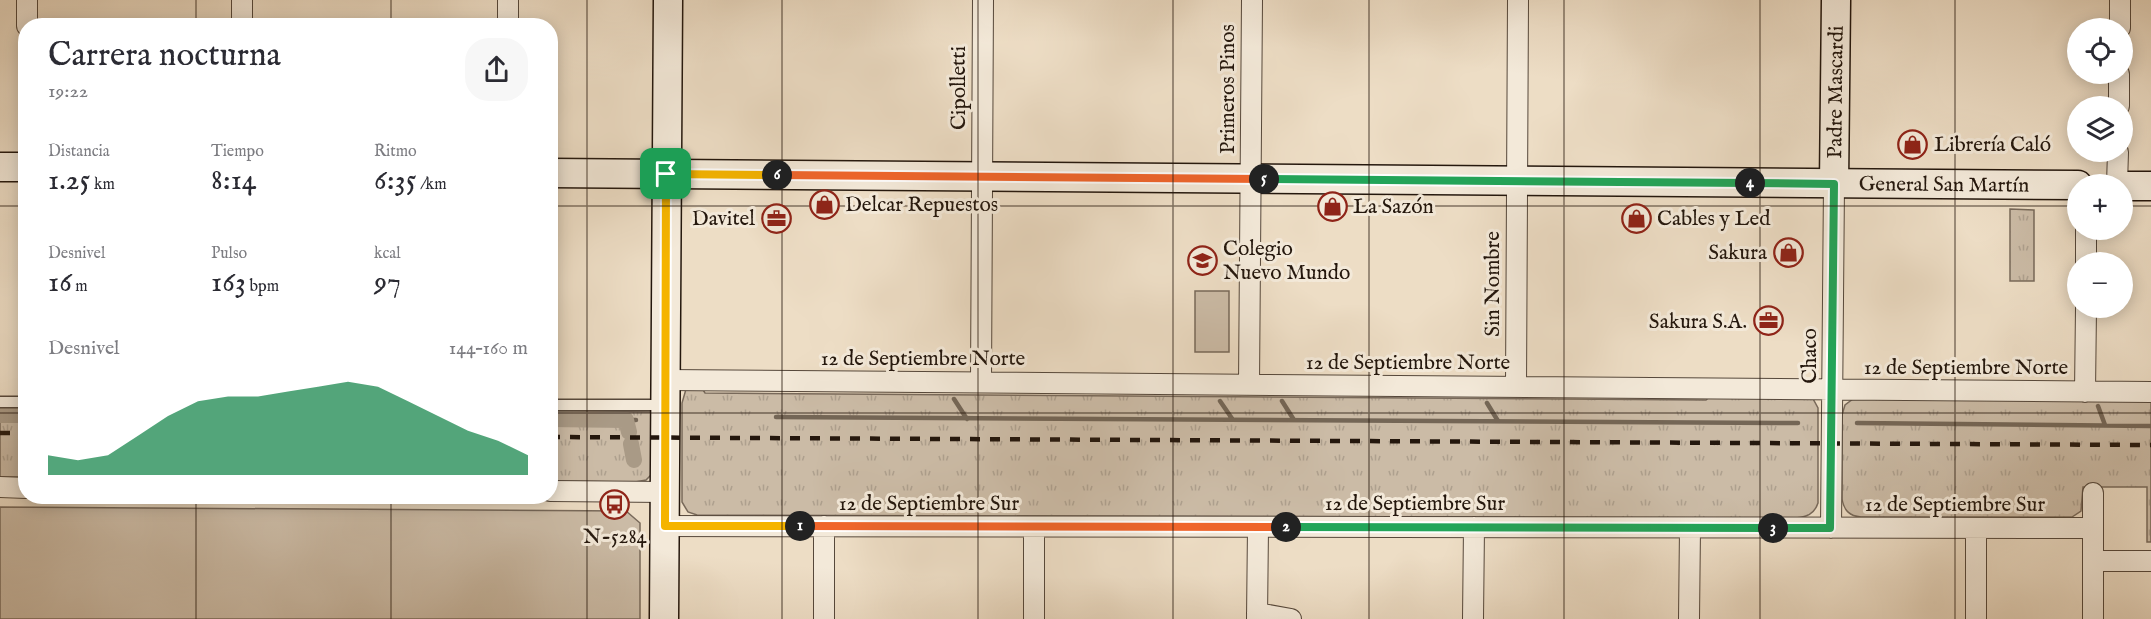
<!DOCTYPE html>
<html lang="es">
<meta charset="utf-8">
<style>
:root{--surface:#fff;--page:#f7f7f7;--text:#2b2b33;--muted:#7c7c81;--accent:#0b8043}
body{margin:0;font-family:"IM FELL English",serif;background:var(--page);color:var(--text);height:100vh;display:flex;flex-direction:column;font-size:22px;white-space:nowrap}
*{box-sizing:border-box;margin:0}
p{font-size:20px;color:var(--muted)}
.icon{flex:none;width:33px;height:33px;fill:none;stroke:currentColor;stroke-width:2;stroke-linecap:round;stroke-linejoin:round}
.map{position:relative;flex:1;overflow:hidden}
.details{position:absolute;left:18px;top:18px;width:540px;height:486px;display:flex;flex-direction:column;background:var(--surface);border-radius:24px;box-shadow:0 3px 15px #0003}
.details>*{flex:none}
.tools{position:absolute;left:2067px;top:18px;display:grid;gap:12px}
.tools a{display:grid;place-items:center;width:66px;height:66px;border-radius:50%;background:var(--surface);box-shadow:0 3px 15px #0003;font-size:30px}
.pin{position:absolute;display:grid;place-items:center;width:51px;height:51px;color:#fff;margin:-26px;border-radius:12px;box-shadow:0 3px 9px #0006}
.km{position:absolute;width:30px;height:30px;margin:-15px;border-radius:50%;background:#222;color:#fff;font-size:16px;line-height:30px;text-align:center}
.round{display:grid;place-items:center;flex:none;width:63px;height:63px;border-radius:24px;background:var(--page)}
.head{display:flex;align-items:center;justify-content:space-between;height:102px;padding:0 30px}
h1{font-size:33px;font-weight:600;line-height:45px}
.metrics{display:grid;grid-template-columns:repeat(3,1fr);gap:9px;height:102px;padding:6px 30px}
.metrics div{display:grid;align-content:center}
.metrics b{font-size:30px;font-weight:600}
.metrics small{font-size:16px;font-weight:400}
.metrics p{font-size:16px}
.chart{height:168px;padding:12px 30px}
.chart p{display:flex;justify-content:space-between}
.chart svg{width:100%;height:108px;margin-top:6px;fill:var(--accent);opacity:.7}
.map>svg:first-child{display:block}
</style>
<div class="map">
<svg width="2151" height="619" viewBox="0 0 2151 619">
<defs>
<pattern id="grass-tufts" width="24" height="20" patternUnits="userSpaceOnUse" patternTransform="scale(1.5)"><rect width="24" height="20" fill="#cbbba6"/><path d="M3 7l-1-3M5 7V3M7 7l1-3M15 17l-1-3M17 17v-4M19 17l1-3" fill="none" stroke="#aea08e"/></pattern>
</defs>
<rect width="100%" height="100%" fill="#edddc5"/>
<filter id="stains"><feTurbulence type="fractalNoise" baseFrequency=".00333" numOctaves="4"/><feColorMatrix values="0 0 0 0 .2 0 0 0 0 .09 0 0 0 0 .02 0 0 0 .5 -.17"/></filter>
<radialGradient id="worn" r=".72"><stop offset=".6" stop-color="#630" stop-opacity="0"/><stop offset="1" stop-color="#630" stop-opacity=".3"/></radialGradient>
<path fill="url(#grass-tufts)" stroke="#78695a" stroke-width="1.5" d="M2010 209 2034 210V281H2010Z
M700 385 705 393 1706 400 1713 394 1812 397 1818 408V503C1814 515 1806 517 1795 518L697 515 688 512 682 502V403L686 389Z
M1853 399 2151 400V542H2147V487H2083L2081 511 2072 517H1861C1850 516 1844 511 1842 499V415L1845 405Z
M0 406 25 407V477H0Z
M551 411 654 412 653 473 646 480 635 482 551 481Z"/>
<path fill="#cbbba6" stroke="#78695a" stroke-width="1.5" d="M1195 291H1229V352H1195Z
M0 507 626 511 640 523V619H0Z"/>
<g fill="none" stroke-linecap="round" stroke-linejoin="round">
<path stroke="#746656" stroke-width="4.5" d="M954 399 967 419
M1220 401 1233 420
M1282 401 1294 420
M1487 403 1498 421
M2098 406 2105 425
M776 417 1798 423
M626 420H636
M1857 423 2151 426"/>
<path stroke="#a99a86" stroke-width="16" d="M0 415H26
M550 419 626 420 629 432
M631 444 634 460"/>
<defs>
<path id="lane" d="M0 402H26
M550 405H665"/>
<path id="street" d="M27 26V0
M242 26V0
M508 26V0
M2120 28V0
M2119 106V74
M2117 184 2118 152
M2086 262V230
M666 380 2151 392
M981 382 983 0
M1249 385 1252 0
M1516 387 1518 0
M2085 392 2086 308
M0 487 26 488
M550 491 665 492
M665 526 2093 528
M824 526V619
M1831 528 1834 184
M2093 561H2151
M1257 613 1291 619
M1034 619V527
M1257 619 1258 527
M1473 619 1474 527
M1689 619 1690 528
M1976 619V528
M2093 619V493"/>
<g id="secondary">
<path d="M0 167H26"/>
<path id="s1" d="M550 173 2078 185"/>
<path id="s2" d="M1834 184 1836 0"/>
<path d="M2122 186H2151"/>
<path d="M664 619 668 0"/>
</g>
</defs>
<use href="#lane" stroke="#56483b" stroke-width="13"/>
<use href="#street" stroke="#56483b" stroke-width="22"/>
<use href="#secondary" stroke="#24170d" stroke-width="31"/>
<use href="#lane" stroke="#f3e9d9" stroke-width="10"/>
<use href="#street" stroke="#f3e9d9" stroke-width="20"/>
<use href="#secondary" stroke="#f3e9d9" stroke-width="28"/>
<path stroke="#24170d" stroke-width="4.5" stroke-dasharray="10 10" stroke-linecap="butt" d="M0 433H26
M550 437 2151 445"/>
</g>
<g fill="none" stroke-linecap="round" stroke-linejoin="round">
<defs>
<path id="split-1" d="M666 174 665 526H800"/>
<path id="split-2" d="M800 526 1286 527"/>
<path id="split-3" d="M1286 527 1773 528"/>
<path id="split-4" d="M1750 183 1834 184 1830 528H1773"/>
<path id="split-5" d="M1264 179 1750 183"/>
<path id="split-6" d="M777 175 1264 179"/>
<path id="split-7" d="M666 174 777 175"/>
</defs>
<use href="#split-1" stroke="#fff" stroke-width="12"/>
<use href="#split-2" stroke="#fff" stroke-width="12"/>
<use href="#split-3" stroke="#fff" stroke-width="12"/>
<use href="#split-4" stroke="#fff" stroke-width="12"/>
<use href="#split-5" stroke="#fff" stroke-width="12"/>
<use href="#split-6" stroke="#fff" stroke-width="12"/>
<use href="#split-7" stroke="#fff" stroke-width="12"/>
<use href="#split-1" stroke="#f5b400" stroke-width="8"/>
<use href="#split-2" stroke="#f0652b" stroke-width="8"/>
<use href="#split-3" stroke="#22a559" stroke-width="8"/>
<use href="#split-4" stroke="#22a559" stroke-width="8"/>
<use href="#split-5" stroke="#22a559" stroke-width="8"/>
<use href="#split-6" stroke="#f0652b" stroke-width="8"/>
<use href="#split-7" stroke="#f5b400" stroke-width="8"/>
</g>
<path fill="none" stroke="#24170d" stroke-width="1.5" stroke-opacity="0.55" d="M196 0V26M391 0V26M587 0V619M782 0V619M978 0V619M1173 0V619M1369 0V619M1564 0V619M1760 0V619M1955 0V619M0 206H26M550 206H2078M2122 206H2151M0 413H26M550 413H2151M196 496V619M391 496V619"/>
<defs>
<symbol id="shop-ring" viewBox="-11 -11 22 22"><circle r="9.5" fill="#f3e9d9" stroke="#8f2418" stroke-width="1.5"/><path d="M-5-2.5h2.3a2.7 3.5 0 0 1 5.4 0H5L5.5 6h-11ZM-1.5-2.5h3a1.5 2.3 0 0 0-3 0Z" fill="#8f2418"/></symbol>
<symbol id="office-ring" viewBox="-11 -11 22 22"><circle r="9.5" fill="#f3e9d9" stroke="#8f2418" stroke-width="1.5"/><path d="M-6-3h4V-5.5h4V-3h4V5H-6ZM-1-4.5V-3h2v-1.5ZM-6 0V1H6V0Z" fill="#8f2418"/></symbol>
<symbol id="school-ring" viewBox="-11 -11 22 22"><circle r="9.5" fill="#f3e9d9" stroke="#8f2418" stroke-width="1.5"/><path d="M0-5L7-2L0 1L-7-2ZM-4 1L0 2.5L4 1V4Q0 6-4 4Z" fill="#8f2418"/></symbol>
<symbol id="bus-ring" viewBox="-11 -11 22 22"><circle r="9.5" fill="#f3e9d9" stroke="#8f2418" stroke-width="1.5"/><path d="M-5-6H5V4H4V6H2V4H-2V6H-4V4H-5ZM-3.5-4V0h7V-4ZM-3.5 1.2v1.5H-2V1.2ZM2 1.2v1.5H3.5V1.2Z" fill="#8f2418"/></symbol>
</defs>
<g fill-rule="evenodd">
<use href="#shop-ring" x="1896" y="128" width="33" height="33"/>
<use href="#shop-ring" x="808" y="188" width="33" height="33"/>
<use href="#shop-ring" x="1316" y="190" width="33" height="33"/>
<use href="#office-ring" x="760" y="202" width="33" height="33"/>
<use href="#shop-ring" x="1620" y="202" width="33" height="33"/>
<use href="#shop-ring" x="1772" y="236" width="33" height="33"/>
<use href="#school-ring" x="1186" y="244" width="33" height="33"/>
<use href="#office-ring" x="1752" y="304" width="33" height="33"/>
<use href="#bus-ring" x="598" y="488" width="33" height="33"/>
</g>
<g text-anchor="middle" stroke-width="6" stroke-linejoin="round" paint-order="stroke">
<g font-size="21" fill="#24170d" stroke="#f3e9d9">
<text transform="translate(958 88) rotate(-90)" y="7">Cipolletti</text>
<text transform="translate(1227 89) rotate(-90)" y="7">Primeros Pinos</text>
<text dy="7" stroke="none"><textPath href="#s2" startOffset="92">Padre Mascardi</textPath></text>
<text dy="7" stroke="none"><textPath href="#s1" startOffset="1394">General San Martín</textPath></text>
<text transform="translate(1492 284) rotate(-90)" y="7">Sin Nombre</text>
<text transform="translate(1809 356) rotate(-90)" y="7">Chaco</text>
<text x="923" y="365">12 de Septiembre Norte</text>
<text x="1408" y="369">12 de Septiembre Norte</text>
<text x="1966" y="374">12 de Septiembre Norte</text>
<text x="929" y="510">12 de Septiembre Sur</text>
<text x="1415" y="510">12 de Septiembre Sur</text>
<text x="1955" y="511">12 de Septiembre Sur</text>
</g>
<g font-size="21" fill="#24170d" stroke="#f3e9d9" text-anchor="start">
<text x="1934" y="151">Librería Caló</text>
<text x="845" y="211">Delcar Repuestos</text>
<text x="1353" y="213">La Sazón</text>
<text x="755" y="225" text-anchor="end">Davitel</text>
<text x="1657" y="225">Cables y Led</text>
<text x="1223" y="255">Colegio<tspan x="1223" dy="24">Nuevo Mundo</tspan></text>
<text x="1767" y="259" text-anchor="end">Sakura</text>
<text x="1747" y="328" text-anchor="end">Sakura S.A.</text>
<text x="615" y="543" text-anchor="middle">N-5284</text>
</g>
</g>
<rect width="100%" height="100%" filter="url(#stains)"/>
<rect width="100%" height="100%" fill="url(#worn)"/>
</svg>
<div class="tools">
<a><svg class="icon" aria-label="locate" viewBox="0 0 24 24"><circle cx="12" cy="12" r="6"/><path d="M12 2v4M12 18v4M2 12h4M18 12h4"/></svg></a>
<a><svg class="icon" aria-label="layers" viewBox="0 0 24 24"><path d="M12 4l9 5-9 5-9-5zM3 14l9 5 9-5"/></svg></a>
<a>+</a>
<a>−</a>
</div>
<div class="pin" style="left:666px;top:174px;background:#1e9e55"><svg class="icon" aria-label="arrive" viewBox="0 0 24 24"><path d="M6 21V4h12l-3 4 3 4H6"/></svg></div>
<b class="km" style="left:800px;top:526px">1</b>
<b class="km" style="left:1286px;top:527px">2</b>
<b class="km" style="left:1773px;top:528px">3</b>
<b class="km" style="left:1750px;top:183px">4</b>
<b class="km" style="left:1264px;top:179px">5</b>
<b class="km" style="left:777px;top:175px">6</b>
<section class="details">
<div class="head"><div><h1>Carrera nocturna</h1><p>19:22</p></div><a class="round"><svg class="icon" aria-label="share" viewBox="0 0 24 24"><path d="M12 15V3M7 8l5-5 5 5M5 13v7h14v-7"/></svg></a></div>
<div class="metrics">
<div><p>Distancia</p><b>1.25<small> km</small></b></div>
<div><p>Tiempo</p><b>8:14</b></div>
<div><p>Ritmo</p><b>6:35<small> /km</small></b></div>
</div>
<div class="metrics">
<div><p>Desnivel</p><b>16<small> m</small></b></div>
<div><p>Pulso</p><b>163<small> bpm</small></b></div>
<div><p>kcal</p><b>97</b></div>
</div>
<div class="chart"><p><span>Desnivel</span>144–160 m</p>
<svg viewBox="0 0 160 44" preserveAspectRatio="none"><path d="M0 44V36L10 38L20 36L30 28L40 20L50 14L60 12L70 12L80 10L90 8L100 6L110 8L120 14L130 20L140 26L150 30L160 36V44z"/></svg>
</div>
</section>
</div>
